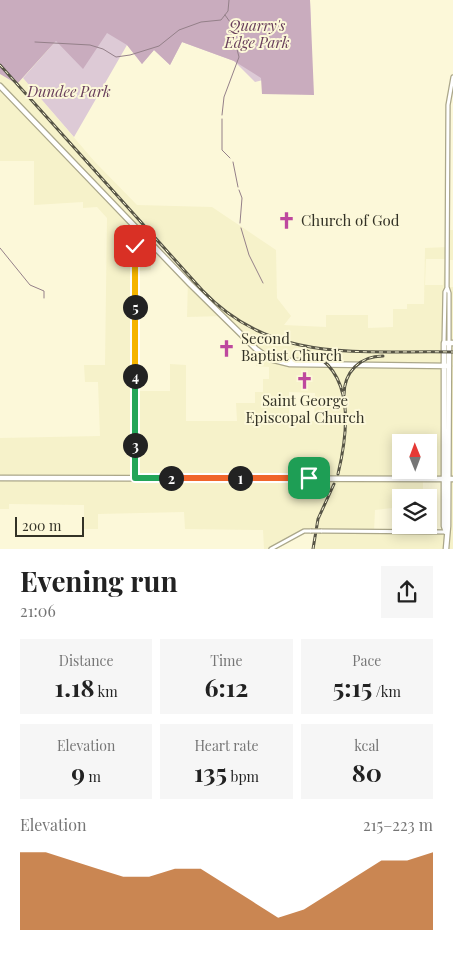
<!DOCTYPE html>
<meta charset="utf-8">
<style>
:root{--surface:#fff;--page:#f6f6f6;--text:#222;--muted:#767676;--accent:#b45309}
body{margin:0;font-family:"Playfair Display",serif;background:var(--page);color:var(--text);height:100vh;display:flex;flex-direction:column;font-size:19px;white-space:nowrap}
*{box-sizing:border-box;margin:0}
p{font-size:16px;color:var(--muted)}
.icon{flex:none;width:28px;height:28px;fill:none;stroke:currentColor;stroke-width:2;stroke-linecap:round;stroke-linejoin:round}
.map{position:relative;height:549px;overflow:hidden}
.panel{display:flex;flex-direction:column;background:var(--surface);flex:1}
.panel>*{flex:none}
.needle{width:32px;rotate:359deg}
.fabs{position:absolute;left:392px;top:434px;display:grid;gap:10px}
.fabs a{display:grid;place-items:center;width:45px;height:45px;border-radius:0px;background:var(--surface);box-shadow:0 2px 12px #0003;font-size:25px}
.scale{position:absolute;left:15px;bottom:12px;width:69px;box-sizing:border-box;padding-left:5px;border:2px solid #333226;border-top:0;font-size:14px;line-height:18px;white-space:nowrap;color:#333226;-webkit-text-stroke:4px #fcf8d9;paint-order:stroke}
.pin{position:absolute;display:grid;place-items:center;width:42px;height:42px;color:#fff;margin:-21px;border-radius:10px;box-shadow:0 2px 8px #0006}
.km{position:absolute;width:25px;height:25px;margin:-12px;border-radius:50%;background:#222;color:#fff;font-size:14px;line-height:25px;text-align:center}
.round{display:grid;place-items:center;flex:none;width:52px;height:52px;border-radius:0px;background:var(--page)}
.head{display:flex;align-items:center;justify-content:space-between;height:85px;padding:0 20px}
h1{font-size:28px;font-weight:700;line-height:38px}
.stats{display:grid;grid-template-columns:repeat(3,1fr);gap:8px;height:85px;padding:5px 20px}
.stats div{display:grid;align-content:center;border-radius:0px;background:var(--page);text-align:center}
.stats b{font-size:25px;font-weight:700}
.stats small{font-size:14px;font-weight:400}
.stats p{font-size:14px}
.chart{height:140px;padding:10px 20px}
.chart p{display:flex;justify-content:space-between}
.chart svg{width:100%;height:90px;margin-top:5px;fill:var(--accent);opacity:.7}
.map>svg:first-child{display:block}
</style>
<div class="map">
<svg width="453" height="549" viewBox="0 0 453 549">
<rect width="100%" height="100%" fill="#fcf8d9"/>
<path fill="#f6f2ca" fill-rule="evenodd" d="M0 74 17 84 23 78 95 162 137 205 212 207 276 250 277 298 291 316 284 325 326 327V315H368V328L393 327V309H407V304H424L425 248 448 247V230H453V260H448L447 287H453V549H314L315 532 303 531 269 549H264L263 530 185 529 184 512 98 514V529H84V505L9 504V509H0V438L100 436 98 382H85L84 365H105L107 218 97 207 83 208V202L34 205V161H0ZM152 236 185 271 188 279 187 317 223 316 256 350V366L269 367V379H263V392H255V403H236L237 421H186V365L170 364V391H135V271L151 270V260L147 254 141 253V243ZM426 259H445L443 285H425ZM289 392 315 393 314 421 289 422ZM401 442H429V470H401ZM423 479H444L445 534 374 532 375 510 401 507V498L423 497Z"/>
<path fill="#ddcad6" d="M0 0H310L311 29 275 77 255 82 234 61 182 42 170 65 154 50 142 64 127 45 74 137 23 78 55 42Z"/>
<path fill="#c9acbe" d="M0 0H310L314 95 262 94 261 78 234 61 182 42 170 65 154 50 142 64 127 45 107 33 83 69 56 41 17 84 0 74Z"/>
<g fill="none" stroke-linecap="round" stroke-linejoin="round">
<path stroke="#948089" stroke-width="1" d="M35 42 90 45 103 49 116 57 130 55 159 46 179 30 201 22 221 20 228 11 229 0
M222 115 224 97 239 57 230 22 225 15
M222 119V150L230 158
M233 162 238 187
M239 190 242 198 240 223
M241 228 249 255 263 283
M0 248 30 285 44 291V298"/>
<defs>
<path id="minor" d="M134 226 135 478
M444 343 445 292 447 288
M449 343V293L447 287 448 105 453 77
M321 531 446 532
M271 549 304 531H311"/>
<path id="major" d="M0 86 190 284 256 349 270 359 290 364 449 366
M284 361H301
M0 478 453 479
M446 532 444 526V343H453
M446 549 448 526 449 343"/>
</defs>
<use href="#minor" stroke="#aba78a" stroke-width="5.5"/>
<use href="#major" stroke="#aba78a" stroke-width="7"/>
<use href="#minor" stroke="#fff" stroke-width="3"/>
<use href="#major" stroke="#fff" stroke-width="4.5"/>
<defs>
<path id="rail" d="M0 65 202 290C273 365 359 350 453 352
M307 351C356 371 348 432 338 474
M344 395C344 372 360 356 383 356
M313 549 318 519 334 484"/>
</defs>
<use href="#rail" stroke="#575546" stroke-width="3"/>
<use href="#rail" stroke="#fcf8d9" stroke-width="1" stroke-dasharray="4" stroke-linecap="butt"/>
<defs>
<path id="minor-bridge" d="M311 531H321"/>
</defs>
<use href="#minor-bridge" stroke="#aba78a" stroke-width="5.5" stroke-linecap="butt"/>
<use href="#minor-bridge" stroke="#fff" stroke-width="3"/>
</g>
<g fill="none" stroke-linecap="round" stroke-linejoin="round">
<defs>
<path id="split-1" d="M240 478H309"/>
<path id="split-2" d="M171 478H240"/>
<path id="split-3" d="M135 445V478H171"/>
<path id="split-4" d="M135 445V376"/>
<path id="split-5" d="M135 307V376"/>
<path id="split-6" d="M135 246V307"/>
</defs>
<use href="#split-1" stroke="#fff" stroke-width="10"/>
<use href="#split-2" stroke="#fff" stroke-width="10"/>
<use href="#split-3" stroke="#fff" stroke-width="10"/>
<use href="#split-4" stroke="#fff" stroke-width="10"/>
<use href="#split-5" stroke="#fff" stroke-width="10"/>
<use href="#split-6" stroke="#fff" stroke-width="10"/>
<use href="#split-1" stroke="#f0652b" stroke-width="6"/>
<use href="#split-2" stroke="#f0652b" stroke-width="6"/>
<use href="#split-3" stroke="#22a559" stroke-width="6"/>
<use href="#split-4" stroke="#22a559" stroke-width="6"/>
<use href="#split-5" stroke="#f5b400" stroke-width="6"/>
<use href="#split-6" stroke="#f5b400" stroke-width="6"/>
</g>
<defs>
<symbol id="church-bare" viewBox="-9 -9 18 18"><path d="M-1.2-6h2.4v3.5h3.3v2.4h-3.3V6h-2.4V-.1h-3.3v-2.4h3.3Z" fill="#be489e" stroke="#fcf8d9" stroke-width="2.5" paint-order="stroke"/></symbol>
</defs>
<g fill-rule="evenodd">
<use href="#church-bare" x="274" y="208" width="25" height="25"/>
<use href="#church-bare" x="214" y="336" width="25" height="25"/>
<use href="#church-bare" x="292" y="368" width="25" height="25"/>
</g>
<g text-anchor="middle" stroke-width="4" stroke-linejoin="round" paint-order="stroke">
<g font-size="15" font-style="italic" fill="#683e5b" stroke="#fcf8d9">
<text x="257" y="31">Quarry's<tspan x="257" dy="17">Edge Park</tspan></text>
<text x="69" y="97">Dundee Park</text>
</g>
<g font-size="15" fill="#333226" stroke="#fcf8d9" text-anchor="start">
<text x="301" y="226">Church of God</text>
<text x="241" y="344">Second<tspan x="241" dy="17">Baptist Church</tspan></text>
<text x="305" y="406" text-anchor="middle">Saint George<tspan x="305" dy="17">Episcopal Church</tspan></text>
</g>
</g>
</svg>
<div class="fabs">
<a><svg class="needle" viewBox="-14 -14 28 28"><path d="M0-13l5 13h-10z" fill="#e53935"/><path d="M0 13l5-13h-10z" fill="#767676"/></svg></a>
<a><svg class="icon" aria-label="layers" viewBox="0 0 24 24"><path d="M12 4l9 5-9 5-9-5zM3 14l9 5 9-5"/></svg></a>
</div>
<div class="scale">200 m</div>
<div class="pin" style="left:309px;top:478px;background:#1e9e55"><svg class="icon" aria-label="arrive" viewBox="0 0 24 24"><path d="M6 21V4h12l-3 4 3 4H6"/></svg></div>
<div class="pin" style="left:135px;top:246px;background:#d93025"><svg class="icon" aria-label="check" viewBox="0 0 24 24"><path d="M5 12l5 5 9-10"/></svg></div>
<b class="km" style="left:240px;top:478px">1</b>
<b class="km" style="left:171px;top:478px">2</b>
<b class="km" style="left:135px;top:445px">3</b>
<b class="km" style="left:135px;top:376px">4</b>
<b class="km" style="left:135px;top:307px">5</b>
</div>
<section class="panel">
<div class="head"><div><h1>Evening run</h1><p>21:06</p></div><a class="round"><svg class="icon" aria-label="share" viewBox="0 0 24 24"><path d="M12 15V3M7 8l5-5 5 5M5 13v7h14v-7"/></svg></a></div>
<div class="stats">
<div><p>Distance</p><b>1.18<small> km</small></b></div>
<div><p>Time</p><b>6:12</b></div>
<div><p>Pace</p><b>5:15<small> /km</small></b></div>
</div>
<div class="stats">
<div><p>Elevation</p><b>9<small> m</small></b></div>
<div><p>Heart rate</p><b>135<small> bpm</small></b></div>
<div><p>kcal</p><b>80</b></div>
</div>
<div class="chart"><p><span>Elevation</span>215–223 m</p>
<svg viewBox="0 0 160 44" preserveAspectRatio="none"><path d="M0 44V6L10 6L20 10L30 14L40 18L50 18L60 14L70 14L80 22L90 30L100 38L110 34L120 26L130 18L140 10L150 10L160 6V44z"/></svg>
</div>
</section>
